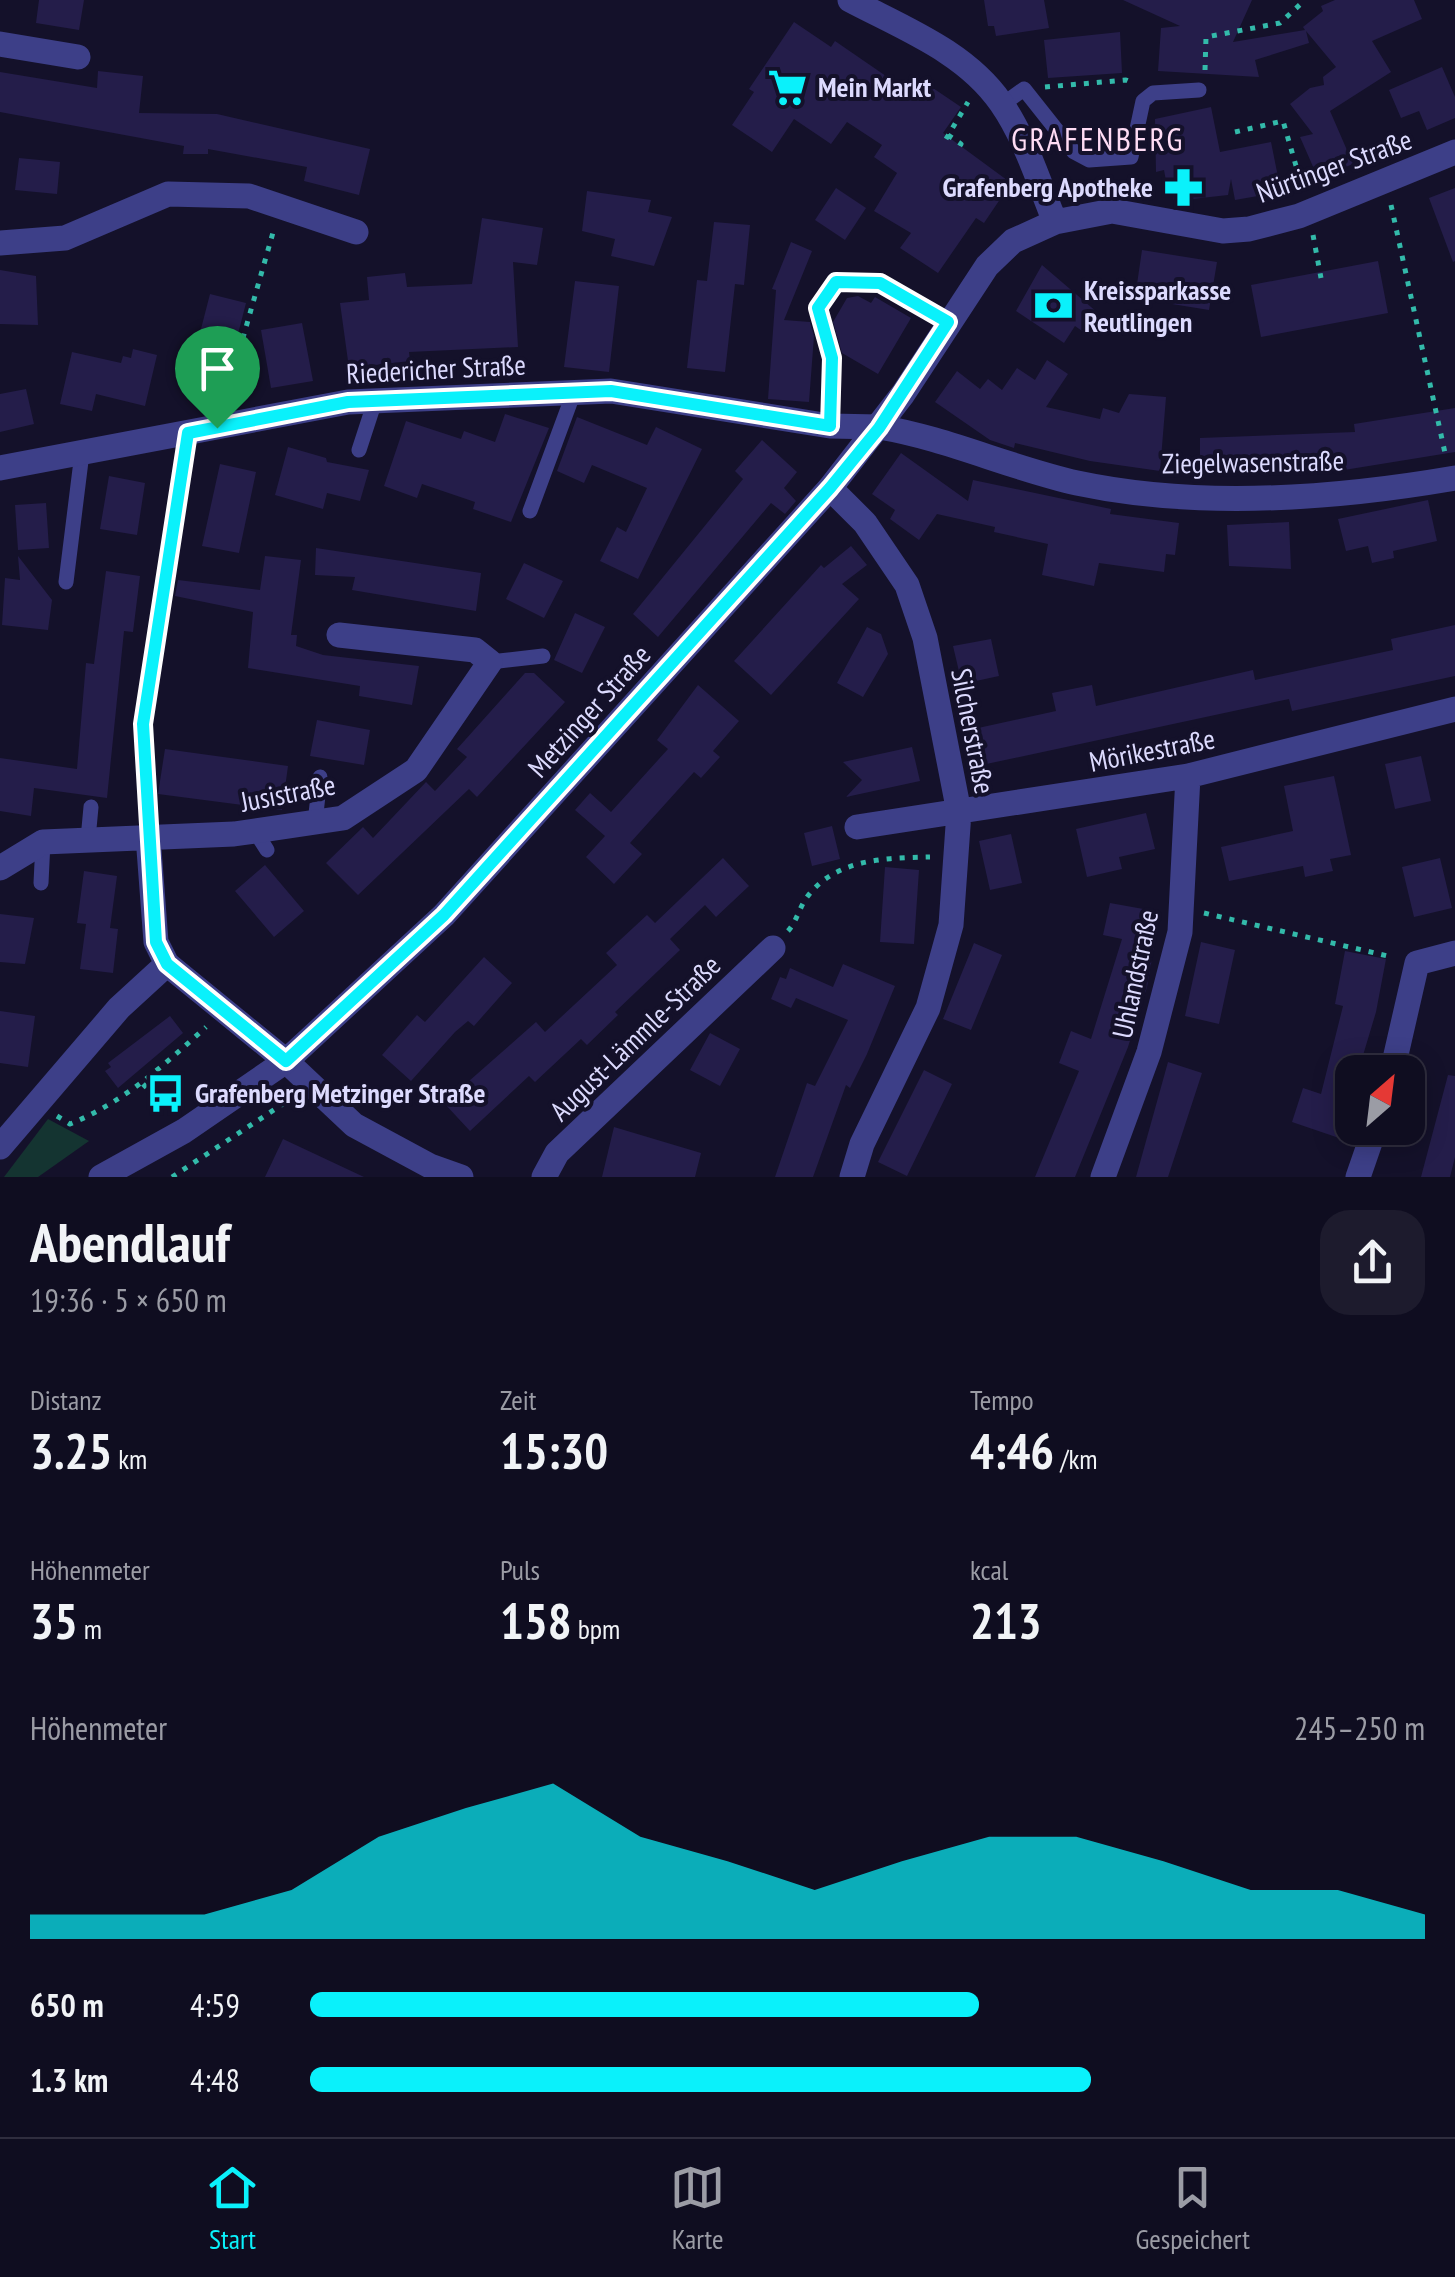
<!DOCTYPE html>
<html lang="de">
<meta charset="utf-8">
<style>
:root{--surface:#0f0d20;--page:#1d1b2d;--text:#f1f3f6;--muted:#9b9ca5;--line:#2f2d3e;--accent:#0af1fb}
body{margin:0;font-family:"PT Sans Narrow",sans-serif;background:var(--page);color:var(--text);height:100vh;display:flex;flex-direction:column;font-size:38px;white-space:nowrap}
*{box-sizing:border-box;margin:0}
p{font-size:32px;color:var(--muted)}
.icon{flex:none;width:55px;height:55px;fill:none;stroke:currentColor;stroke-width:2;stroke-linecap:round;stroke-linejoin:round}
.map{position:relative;height:1177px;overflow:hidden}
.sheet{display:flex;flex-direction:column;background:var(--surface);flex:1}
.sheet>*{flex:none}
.needle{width:65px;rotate:28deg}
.fabs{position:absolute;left:1335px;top:1055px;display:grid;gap:20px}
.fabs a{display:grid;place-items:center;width:90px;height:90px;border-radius:20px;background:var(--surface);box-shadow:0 5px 25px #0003,0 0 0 2px var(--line);font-size:50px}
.pin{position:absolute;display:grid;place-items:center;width:85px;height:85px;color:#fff;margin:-102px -42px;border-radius:50% 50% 50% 0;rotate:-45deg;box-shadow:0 0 10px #0007}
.pin .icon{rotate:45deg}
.round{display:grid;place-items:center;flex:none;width:105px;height:105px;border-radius:30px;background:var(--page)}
.summary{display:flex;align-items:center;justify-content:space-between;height:170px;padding:0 30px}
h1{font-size:55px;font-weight:800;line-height:75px}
.metrics{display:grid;grid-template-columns:repeat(3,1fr);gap:15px;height:170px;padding:10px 30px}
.metrics div{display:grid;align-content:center}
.metrics b{font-size:50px;font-weight:800}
.metrics small{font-size:28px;font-weight:400}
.metrics p{font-size:28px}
.chart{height:280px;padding:20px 30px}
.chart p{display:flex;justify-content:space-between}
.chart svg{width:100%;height:180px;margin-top:10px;fill:var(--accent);opacity:.7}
ul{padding:0 30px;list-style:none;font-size:32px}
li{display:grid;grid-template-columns:160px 120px 1fr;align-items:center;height:75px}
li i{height:25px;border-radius:12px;background:var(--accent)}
.tabs{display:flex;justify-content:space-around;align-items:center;height:140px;border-top:2px solid var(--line);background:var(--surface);font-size:28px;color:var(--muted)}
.tabs a{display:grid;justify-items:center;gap:5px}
.tabs .on{color:var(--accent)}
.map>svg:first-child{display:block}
</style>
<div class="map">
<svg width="1455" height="1177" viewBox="0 0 1455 1177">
<rect width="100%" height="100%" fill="#14112a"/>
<path fill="#143431" d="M48 1119 89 1141 38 1177H4Z"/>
<path fill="#241d4a" d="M39 0H84L79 30 36 23Z
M984 0H1044L1049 28 996 36 994 26H988Z
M1123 0H1252L1233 42 1305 30 1303 27 1323 11 1321 6 1335 0H1414L1422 19 1372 41 1391 72 1330 111 1353 164 1318 178 1300 137 1313 134 1290 104 1310 88 1324 85 1323 77 1336 67 1306 31 1309 43 1255 60 1259 77 1158 71 1161 28 1180 26Z
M794 22 831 47 835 41 915 96 924 82 961 107 943 133 1011 183 984 223 976 218 938 273 900 248 911 233 874 211 897 173 874 157 882 145 847 122 831 144 794 119 772 152 732 125 754 92 749 89Z
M1120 32 1122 73 1048 78 1044 40Z
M1442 67 1455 97V118L1427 130 1419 111 1401 118 1389 90Z
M98 71 143 76 139 113 217 114 370 149 359 195 304 181 307 167 208 149V154H183L184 146 0 112V72L97 88Z
M1211 107 1220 152 1271 142 1281 192 1235 200 1231 179 1228 195 1174 201 1170 180 1166 181 1164 170 1156 172 1155 119Z
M19 158 60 162 57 194 15 190Z
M836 188 866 208 845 240 815 220Z
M1455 188V261L1453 262 1429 198Z
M587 191 651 200 648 212 672 217 654 266 611 256 615 239 582 231Z
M482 218 543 228 537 265 513 262 518 347 409 352 410 361 349 368 340 303 369 300 367 277 405 273 407 287 472 284Z
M714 222 750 225 744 285 735 284 725 372 687 368 697 280 707 281Z
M791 242 812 251 784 320 810 322 814 336 809 402 768 399 776 290 772 289Z
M1142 250 1217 262 1209 310 1135 298Z
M1378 261 1388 313 1261 337 1251 285Z
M1042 265 1098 313 1085 333 1075 326 1064 343 1016 311Z
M0 270 36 276 38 325 0 324Z
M575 281 619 286 609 372 564 367Z
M210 294 246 303 230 365 194 356Z
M858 296 871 303 875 297 911 318 878 374 842 353 833 322 847 298Z
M302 323 313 381 271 388 261 330Z
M133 349 157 355 145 406 96 394 92 411 60 404 72 352 121 363 123 356 131 358Z
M1047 360 1068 374 1046 407 1100 419 1103 408 1119 413 1129 394 1166 397 1160 471 1090 461 1015 443 1014 448 990 440 935 402 957 371 980 389 988 379 1002 390 1017 368 1035 380Z
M26 389 34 424 0 432V394Z
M1455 408V452L1344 470 1200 472V438L1355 432 1354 424Z
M505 414 549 428 511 522 473 509 475 502 422 484 417 498 384 486 406 421 461 439 464 431 495 442Z
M577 417 647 445 656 427 702 449 638 579 600 561 617 527 626 532 647 488 592 465 584 483 557 471Z
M762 440 797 472 784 488 796 501 785 514 771 503 658 637 633 614 743 479 735 471Z
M288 447 326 458 327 462 369 470 360 501 327 493 323 509 275 495Z
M901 453 968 501 973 480 1111 509 1110 514 1179 523 1175 555 1166 554 1164 572 1099 563 1094 586 1042 575 1048 544 994 532 995 527 937 514 919 540 890 519 895 510 872 494Z
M220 464 256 472 239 553 202 546Z
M109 476 145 483 137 535 100 529Z
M1428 500 1437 541 1393 551 1394 558 1372 563 1368 546 1346 551 1338 519Z
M46 503 49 548 18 550 15 505Z
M1289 522 1291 569 1229 566 1227 525Z
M851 546 867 565 842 584 859 599 771 695 734 661 821 565 824 568Z
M316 548 481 573 476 611 352 590 355 577 315 575Z
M18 556 52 600 48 630 2 625 5 578 20 580Z
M265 556 301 560 291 635H297L296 646 323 655 419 666 412 705 359 696 360 686 248 668 253 612 175 596 178 580 260 590Z
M524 563 563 581 544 618 506 599Z
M106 571 140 576 133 632 124 631 107 798 34 788 31 816 0 811V758L77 769 86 663 94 664Z
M575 613 605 627 582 673 554 660Z
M1455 625V676L1292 711 1289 699 977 766 969 730 1056 711 1052 693 1092 685 1096 706 1253 670 1255 680 1393 650 1391 639Z
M867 627 881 634 888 654 863 697 837 683Z
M991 639 999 676 962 684 953 646Z
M525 673H534L565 702 477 797 469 789 358 895 326 863 363 827 373 838 426 782 435 791 467 757 457 749Z
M698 685 739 721 713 751 720 757 701 778 694 772 630 843 642 854 614 884 586 857 605 836 575 810 590 793 611 812 668 749 657 740Z
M317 720 370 730 364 765 310 756Z
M912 747 920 781 846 797 862 780 843 762Z
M165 749 288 766 282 810 158 794Z
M1421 756 1431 801 1395 809 1385 764Z
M1334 776 1351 855 1330 859 1333 871 1305 877 1303 866 1229 881 1221 847 1293 831 1284 786Z
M1146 813 1155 849 1119 857 1122 869 1087 877 1076 829Z
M832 826 840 859 812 866 804 833Z
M1011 834 1022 883 990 890 979 841Z
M723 858 749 886 716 917 705 905 670 939 680 950 615 1012 618 1015 587 1045 581 1039 535 1082 529 1076 470 1131 444 1103 536 1022 545 1032 617 965 606 953 647 915 655 923Z
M1440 858 1452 908 1414 917 1402 867Z
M265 865 304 911 274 937 235 891Z
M885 867 919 870 914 944 880 942Z
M84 871 117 876 110 928 118 929 113 973 80 969 86 924 77 923Z
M1110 903 1160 912 1147 987 1128 1047 1075 1177H1035L1079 1071 1059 1063 1071 1031 1091 1039 1122 939 1103 935Z
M0 914 34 918 25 964 0 962Z
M1201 942 1235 950 1219 1024 1185 1016Z
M974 943 1002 955 971 1030 943 1019Z
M1345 951 1386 959 1376 1012 1358 1072H1352V1097L1339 1138 1292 1122 1303 1088 1321 1094 1343 1006 1335 1004Z
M484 957 512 983 474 1026 468 1021 455 1032 411 1081 382 1055 417 1015 425 1022Z
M843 964 895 986 867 1054 850 1088 846 1085 813 1177H775L807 1083 815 1086 848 1020 796 998 791 1008 771 999 780 977 786 979 790 968 833 987Z
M0 1011 35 1016 28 1067 0 1063Z
M170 1016 183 1033 118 1088 105 1071 111 1067 108 1063Z
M710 1033 740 1049 720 1086 690 1070Z
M1168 1062 1202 1073 1168 1177H1136Z
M924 1070 952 1084 907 1176 878 1162Z
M1448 1075 1455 1076V1157L1450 1177H1421Z
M614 1127 701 1153 695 1177H602Z
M283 1139 364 1177H265Z"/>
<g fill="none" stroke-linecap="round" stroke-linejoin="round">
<path stroke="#33baaa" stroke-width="5" stroke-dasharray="5 8" stroke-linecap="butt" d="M1205 70 1206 37 1280 23 1305 0
M1045 87 1126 80 1133 83
M1235 132 1283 121 1303 190
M948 135 961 144 959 147
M946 139 968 102
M1391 205 1445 453
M1313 235 1321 278
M225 401 274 229
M147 813 143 724 184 457
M1204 913 1392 957
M788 931C797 921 799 908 807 897 836 858 887 858 930 857
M143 1084 158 1100 165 1093
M57 1116 70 1124C124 1102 163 1066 206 1027
M172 1177 292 1098"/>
<path stroke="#3d3f88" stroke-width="15" d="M1003 104 1024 89 1074 152 1089 160 1131 157 1143 101 1153 93 1199 90
M830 426 832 358 818 309 836 282 879 283 949 322
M359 450 375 401
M530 511 574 392
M66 582 82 453
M490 662 543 656
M315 823 320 777
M255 831 267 850
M88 839 91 807
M41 883 43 842"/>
<path stroke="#3d3f88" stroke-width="25" d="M0 44 78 57
M0 243 65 238 168 194 249 196 356 232
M879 427C946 438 1010 468 1077 483 1199 509 1333 499 1455 478
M830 488 865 523 907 585 925 638 959 812 951 925 928 1008 862 1144 852 1177
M857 827 1188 776 1455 709
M148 836 156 942 167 964
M0 868 43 842 234 834 343 818 416 770 490 662 475 650 339 635
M1392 1072 1417 963 1455 953
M0 1147 119 1008 167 964 286 1061 354 1125 430 1166 461 1177
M544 1177 557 1153 773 948
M1103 1177 1149 1052 1180 932 1188 776
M1358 1177 1375 1128"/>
<path stroke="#3d3f88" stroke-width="25" d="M850 0C903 28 966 52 1001 103 1025 137 1039 183 1055 222
M0 468 348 402 611 391 830 426 879 427
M101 1177 184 1131 286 1061 444 915 830 488 903 394 987 266 1013 241 1055 222 1112 211 1223 231 1249 229 1299 216 1455 152"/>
</g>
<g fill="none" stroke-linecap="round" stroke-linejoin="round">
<defs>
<path id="route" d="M836 282 880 283 948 322 879 428 830 488 444 915 286 1061 167 964 156 942 143 724 188 433 348 402 611 391 830 426 832 358 818 308Z"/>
</defs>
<use href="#route" stroke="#fff" stroke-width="20"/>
<use href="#route" stroke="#0af1fb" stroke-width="12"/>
</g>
<defs>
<symbol id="supermarket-bare" viewBox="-9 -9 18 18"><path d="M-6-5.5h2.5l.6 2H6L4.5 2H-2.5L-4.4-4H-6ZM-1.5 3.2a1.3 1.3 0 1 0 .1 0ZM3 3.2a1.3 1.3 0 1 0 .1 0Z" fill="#0af1fb" stroke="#14112a" stroke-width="2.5" paint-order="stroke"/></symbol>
<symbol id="pharmacy-bare" viewBox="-9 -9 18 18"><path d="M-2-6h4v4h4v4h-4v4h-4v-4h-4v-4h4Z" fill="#0af1fb" stroke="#14112a" stroke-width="2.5" paint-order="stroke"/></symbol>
<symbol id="bank-bare" viewBox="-9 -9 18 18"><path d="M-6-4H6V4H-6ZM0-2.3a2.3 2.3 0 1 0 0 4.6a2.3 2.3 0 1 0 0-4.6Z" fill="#0af1fb" stroke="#14112a" stroke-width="2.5" paint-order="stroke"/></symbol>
<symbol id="bus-bare" viewBox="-9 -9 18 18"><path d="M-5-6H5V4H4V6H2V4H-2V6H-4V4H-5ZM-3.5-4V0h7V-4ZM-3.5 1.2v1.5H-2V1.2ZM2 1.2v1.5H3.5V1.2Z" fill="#0af1fb" stroke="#14112a" stroke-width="2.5" paint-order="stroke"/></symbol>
</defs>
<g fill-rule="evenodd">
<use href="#supermarket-bare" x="760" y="60" width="55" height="55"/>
<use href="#pharmacy-bare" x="1156" y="160" width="55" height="55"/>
<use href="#bank-bare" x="1026" y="278" width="55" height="55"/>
<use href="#bus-bare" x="138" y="1066" width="55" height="55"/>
</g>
<g text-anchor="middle" stroke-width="8" stroke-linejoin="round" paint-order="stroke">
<g font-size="28" font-weight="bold" fill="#dcdafe" stroke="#14112a" text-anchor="start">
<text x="818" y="97">Mein Markt</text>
<text x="1153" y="197" text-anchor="end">Grafenberg Apotheke</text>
<text x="1084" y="300">Kreissparkasse<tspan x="1084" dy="32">Reutlingen</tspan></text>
<text x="195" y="1103">Grafenberg Metzinger Straße</text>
</g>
<g font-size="28" fill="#dcdafe" stroke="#14112a">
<text transform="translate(1334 166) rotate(-20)" y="10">Nürtinger Straße</text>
<text transform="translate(436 369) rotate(-3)" y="10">Riedericher Straße</text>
<text transform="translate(1253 462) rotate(-1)" y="10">Ziegelwasenstraße</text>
<text transform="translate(589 711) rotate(-48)" y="10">Metzinger Straße</text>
<text transform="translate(973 731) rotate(79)" y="10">Silcherstraße</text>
<text transform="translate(1152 750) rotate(-11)" y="10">Mörikestraße</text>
<text transform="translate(288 793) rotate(-11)" y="10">Jusistraße</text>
<text transform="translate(1135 974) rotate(-78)" y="10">Uhlandstraße</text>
<text transform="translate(635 1038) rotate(-44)" y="10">August-Lämmle-Straße</text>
</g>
<g font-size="32" letter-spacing="2.5" fill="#fedcf4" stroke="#14112a">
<text x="1098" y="151">GRAFENBERG</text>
</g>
</g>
</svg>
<div class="fabs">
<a><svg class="needle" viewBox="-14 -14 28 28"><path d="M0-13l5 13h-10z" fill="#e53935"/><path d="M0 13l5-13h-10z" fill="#9b9ca5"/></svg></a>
</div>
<div class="pin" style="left:217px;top:428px;background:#1e9e55"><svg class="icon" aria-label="arrive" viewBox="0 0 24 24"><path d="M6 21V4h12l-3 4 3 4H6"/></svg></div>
</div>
<section class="sheet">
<div class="summary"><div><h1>Abendlauf</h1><p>19:36 · 5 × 650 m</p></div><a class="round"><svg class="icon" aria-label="share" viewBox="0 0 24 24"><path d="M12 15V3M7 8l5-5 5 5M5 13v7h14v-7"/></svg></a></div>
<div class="metrics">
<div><p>Distanz</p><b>3.25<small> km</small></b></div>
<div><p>Zeit</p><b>15:30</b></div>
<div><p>Tempo</p><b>4:46<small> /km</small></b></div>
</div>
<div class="metrics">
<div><p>Höhenmeter</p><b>35<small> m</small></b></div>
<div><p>Puls</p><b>158<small> bpm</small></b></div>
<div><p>kcal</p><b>213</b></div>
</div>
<div class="chart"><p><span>Höhenmeter</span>245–250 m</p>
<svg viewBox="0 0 160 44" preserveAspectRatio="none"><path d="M0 44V38L10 38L20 38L30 32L40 19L50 12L60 6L70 19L80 25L90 32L100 25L110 19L120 19L130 25L140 32L150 32L160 38V44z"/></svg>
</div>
<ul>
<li><b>650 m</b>4:59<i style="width:60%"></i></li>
<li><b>1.3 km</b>4:48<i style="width:70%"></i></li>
</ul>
</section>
<nav class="tabs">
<a class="on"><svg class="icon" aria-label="home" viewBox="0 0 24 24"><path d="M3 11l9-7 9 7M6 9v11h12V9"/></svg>Start</a>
<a><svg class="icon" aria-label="map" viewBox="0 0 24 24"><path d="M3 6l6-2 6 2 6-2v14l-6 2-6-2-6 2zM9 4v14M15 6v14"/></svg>Karte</a>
<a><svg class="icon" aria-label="saved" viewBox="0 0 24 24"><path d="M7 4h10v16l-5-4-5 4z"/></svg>Gespeichert</a>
</nav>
